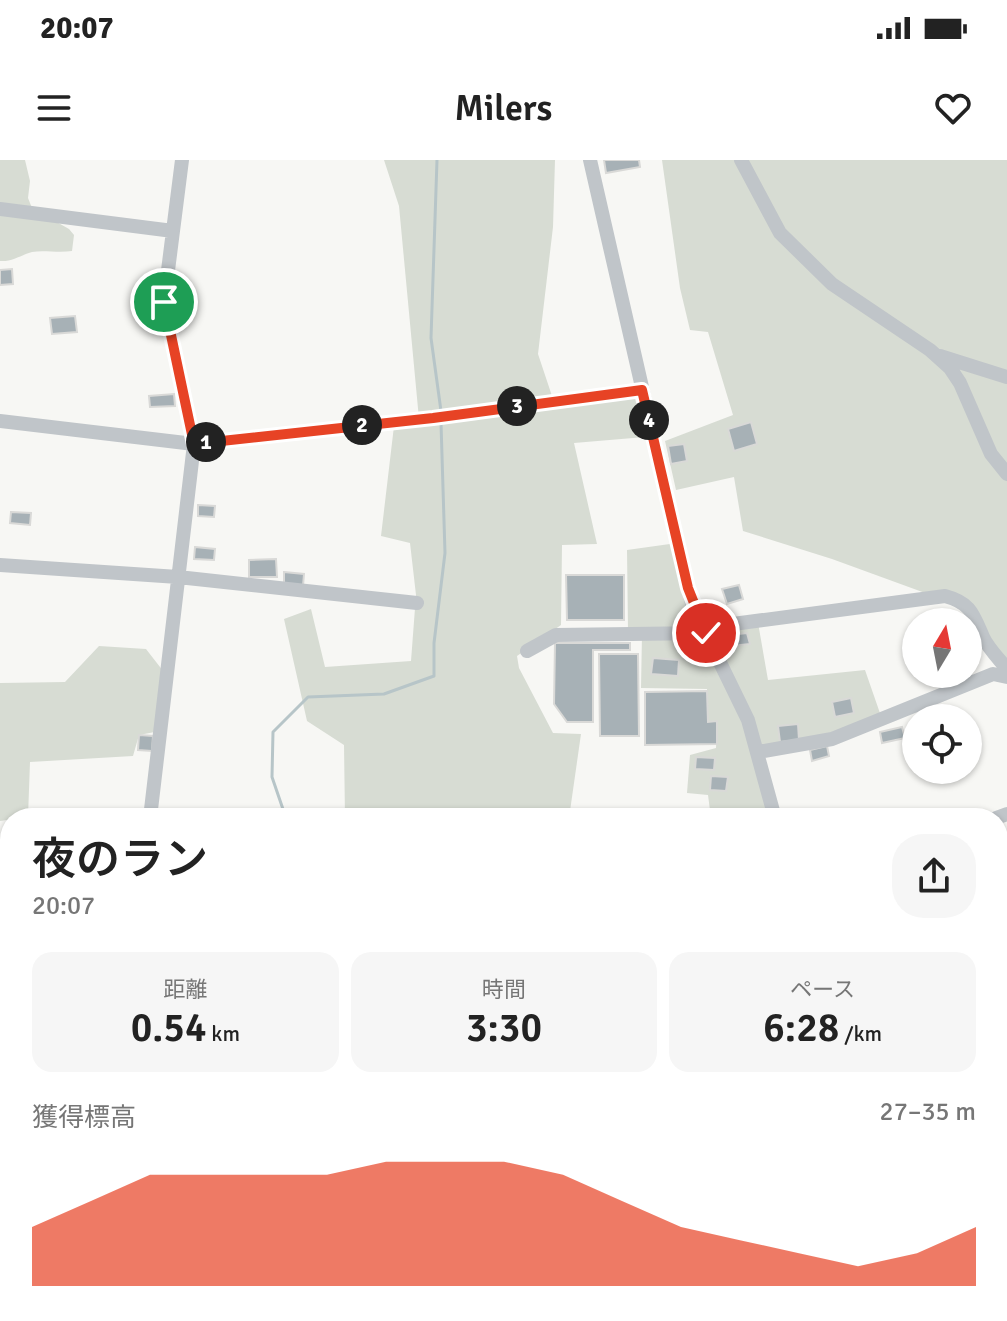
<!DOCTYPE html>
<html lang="ja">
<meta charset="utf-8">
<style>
:root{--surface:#fff;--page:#f6f6f6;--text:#222;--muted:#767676;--accent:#e74325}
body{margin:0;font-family:Signika,"Noto Sans JP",sans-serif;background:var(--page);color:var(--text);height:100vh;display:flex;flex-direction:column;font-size:30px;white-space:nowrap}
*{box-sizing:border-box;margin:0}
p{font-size:26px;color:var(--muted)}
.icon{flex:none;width:44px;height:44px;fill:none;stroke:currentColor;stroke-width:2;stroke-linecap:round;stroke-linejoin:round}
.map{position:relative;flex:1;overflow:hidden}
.sheet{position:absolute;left:0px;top:648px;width:1008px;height:514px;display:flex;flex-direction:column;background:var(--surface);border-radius:32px 32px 0 0;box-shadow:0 2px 6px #0004}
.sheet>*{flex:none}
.needle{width:52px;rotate:10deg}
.buttons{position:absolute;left:902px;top:448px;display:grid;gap:16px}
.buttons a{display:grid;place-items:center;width:80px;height:80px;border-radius:50%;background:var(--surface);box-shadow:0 2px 6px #0004;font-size:40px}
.pin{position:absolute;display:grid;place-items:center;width:68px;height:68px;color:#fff;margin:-34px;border:4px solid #fff;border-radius:50%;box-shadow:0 2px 8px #0007}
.km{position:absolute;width:40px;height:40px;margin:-20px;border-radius:50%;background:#222;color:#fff;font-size:22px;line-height:40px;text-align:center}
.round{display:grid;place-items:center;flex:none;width:84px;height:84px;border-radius:32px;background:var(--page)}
.headline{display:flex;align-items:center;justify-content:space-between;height:136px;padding:0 32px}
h1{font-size:44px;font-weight:600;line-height:60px}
.stats{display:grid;grid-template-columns:repeat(3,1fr);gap:12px;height:136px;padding:8px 32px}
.stats div{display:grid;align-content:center;border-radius:20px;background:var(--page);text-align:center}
.stats b{font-size:40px;font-weight:600}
.stats small{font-size:22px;font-weight:400}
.stats p{font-size:22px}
.chart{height:224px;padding:16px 32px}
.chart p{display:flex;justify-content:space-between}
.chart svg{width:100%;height:144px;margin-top:8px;fill:var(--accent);opacity:.7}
.status{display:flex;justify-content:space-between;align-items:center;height:56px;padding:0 40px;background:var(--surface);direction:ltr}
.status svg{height:22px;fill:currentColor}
header{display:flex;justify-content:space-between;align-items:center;height:104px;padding:0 32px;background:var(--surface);font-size:36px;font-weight:600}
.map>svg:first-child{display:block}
</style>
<div class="status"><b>20:07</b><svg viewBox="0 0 49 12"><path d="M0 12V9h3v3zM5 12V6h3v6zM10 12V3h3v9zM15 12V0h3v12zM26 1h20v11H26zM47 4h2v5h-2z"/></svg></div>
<header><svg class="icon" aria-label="menu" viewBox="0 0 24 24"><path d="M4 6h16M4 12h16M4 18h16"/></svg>Milers<svg class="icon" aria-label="heart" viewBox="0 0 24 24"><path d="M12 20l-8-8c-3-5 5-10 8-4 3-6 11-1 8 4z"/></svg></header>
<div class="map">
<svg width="1007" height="1161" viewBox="0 0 1007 1161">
<rect width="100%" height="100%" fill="#f7f7f4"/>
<path fill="#d7dcd3" d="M0 0H25L30 21 28 38 32 48 69 69 74 75 72 91C59 93 43 90 32 92 21 95 12 102 0 101Z
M384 0H555L553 67 538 194 554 242 419 259 399 46Z
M662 0H1007V516L969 449 832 399 743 371 734 317 676 330 665 281 733 255 708 172 690 170 680 128Z
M633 231 645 277 574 283 597 384 562 385 561 465 517 496 519 508 553 573 581 574 569 658H345L344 585 307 561 284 459 311 449 325 507 411 501 416 435 410 383 381 376 394 266Z
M677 383 703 468 628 471 627 390Z
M757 457 768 520 865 510 882 559 762 591 773 648 741 658H711L708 635 687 633 690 595 716 588 717 562H708L707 529 641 528 642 474 706 473Z
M99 486 146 489 167 516 160 571 139 575 133 596 30 602 28 657 0 661V523L65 522Z
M0 973 10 979V1051L0 1040Z
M68 1152H230L227 1161H66Z
M712 1152H784L790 1161H717Z"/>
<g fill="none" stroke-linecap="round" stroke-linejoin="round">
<path stroke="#b7c5c8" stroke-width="3" d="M437 0 431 178 441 251
M286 658 272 617 273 572 308 537 384 534 434 516V483L445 393 441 263
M181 1161 185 1152"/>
</g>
<path fill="#a7b1b6" stroke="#d9d9d7" stroke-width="2" d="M604 0H639L640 7 606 13Z
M12 109 13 124 0 125V110Z
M75 156 77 172 52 174 50 158Z
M174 234 175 246 150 247 149 236Z
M751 262 757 284 734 291 728 269Z
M684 284 687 301 671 304 668 286Z
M198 345 215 346 214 357 198 356Z
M11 352 31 353 30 365 10 363Z
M195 387 215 389 214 400 194 399Z
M276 399 277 417H249V400Z
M284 412 304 414 303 426 284 424Z
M566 415H624V460H567Z
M739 425 743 439 727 444 722 429Z
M747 473 750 484 722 487 721 476Z
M555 483H630V490H593V562H567L554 544Z
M599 494H638L639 576H600Z
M653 498 679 500 678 516 651 514Z
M707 531 708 562 717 561V584L645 585V532Z
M851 538 854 553 835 557 832 542Z
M798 564 799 580 780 582 778 566Z
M902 567 905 578 882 583 880 572Z
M139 575 153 576 152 591 138 590Z
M827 586 829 596 812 601 810 590Z
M696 597 715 598 714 610 695 609Z
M711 616 728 617 726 631 710 630Z
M1007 1008V1027L999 1031 998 1013Z"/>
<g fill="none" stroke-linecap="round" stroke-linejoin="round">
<path stroke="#b8bcbf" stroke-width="2" stroke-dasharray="4 4" stroke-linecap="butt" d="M998 999 1007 994"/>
<path stroke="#c0c5c9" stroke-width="14" d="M590 0 688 428 693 447 748 560 775 658
M741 0 780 73 832 124 930 190 950 208 960 223 991 294 1007 314
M0 49 173 71
M940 196 1007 217
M0 261 194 284 433 258 642 230
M0 405 178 417 417 443
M703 468 945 436C971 443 973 454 983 477 988 488 999 499 1007 509
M527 491 556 475 706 473
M758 592 832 579 993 514 1007 517
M150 658 194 284 164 142 182 0
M996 658 1007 654
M0 721 10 723
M998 756 1007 779
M998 832 1007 828
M0 861 10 862
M998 1112 1007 1108
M386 1152 431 1161
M705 1152 709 1161
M960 1152 963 1161
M265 1161 269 1152
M523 1161 542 1152
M901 1161 920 1152"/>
</g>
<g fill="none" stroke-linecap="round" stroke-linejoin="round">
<defs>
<path id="route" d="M164 142 194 284 433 258 642 230 688 428 706 473"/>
</defs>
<use href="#route" stroke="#fff" stroke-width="16"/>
<use href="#route" stroke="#e74325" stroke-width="10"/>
</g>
</svg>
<div class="buttons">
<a><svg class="needle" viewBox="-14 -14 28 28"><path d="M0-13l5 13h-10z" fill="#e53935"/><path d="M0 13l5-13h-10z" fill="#767676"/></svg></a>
<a><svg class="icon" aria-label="locate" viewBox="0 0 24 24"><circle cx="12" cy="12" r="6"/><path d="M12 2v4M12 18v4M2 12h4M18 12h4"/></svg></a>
</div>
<div class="pin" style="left:164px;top:142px;background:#1e9e55"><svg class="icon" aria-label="arrive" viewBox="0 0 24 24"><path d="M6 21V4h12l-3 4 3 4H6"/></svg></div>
<div class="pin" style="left:706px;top:473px;background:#d93025"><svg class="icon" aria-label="check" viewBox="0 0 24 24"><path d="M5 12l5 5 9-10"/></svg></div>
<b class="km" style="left:206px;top:282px">1</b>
<b class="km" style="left:362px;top:265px">2</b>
<b class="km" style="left:517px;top:246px">3</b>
<b class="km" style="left:649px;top:260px">4</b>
<section class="sheet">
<div class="headline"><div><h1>夜のラン</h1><p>20:07</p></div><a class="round"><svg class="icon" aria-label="share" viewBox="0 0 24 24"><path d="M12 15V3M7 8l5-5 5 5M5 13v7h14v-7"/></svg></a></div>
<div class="stats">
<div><p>距離</p><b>0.54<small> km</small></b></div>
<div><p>時間</p><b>3:30</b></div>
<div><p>ペース</p><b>6:28<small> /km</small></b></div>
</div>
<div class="chart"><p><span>獲得標高</span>27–35 m</p>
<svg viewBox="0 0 160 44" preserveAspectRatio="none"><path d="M0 44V26L10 18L20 10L30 10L40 10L50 10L60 6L70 6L80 6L90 10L100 18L110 26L120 30L130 34L140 38L150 34L160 26V44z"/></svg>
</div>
</section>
</div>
